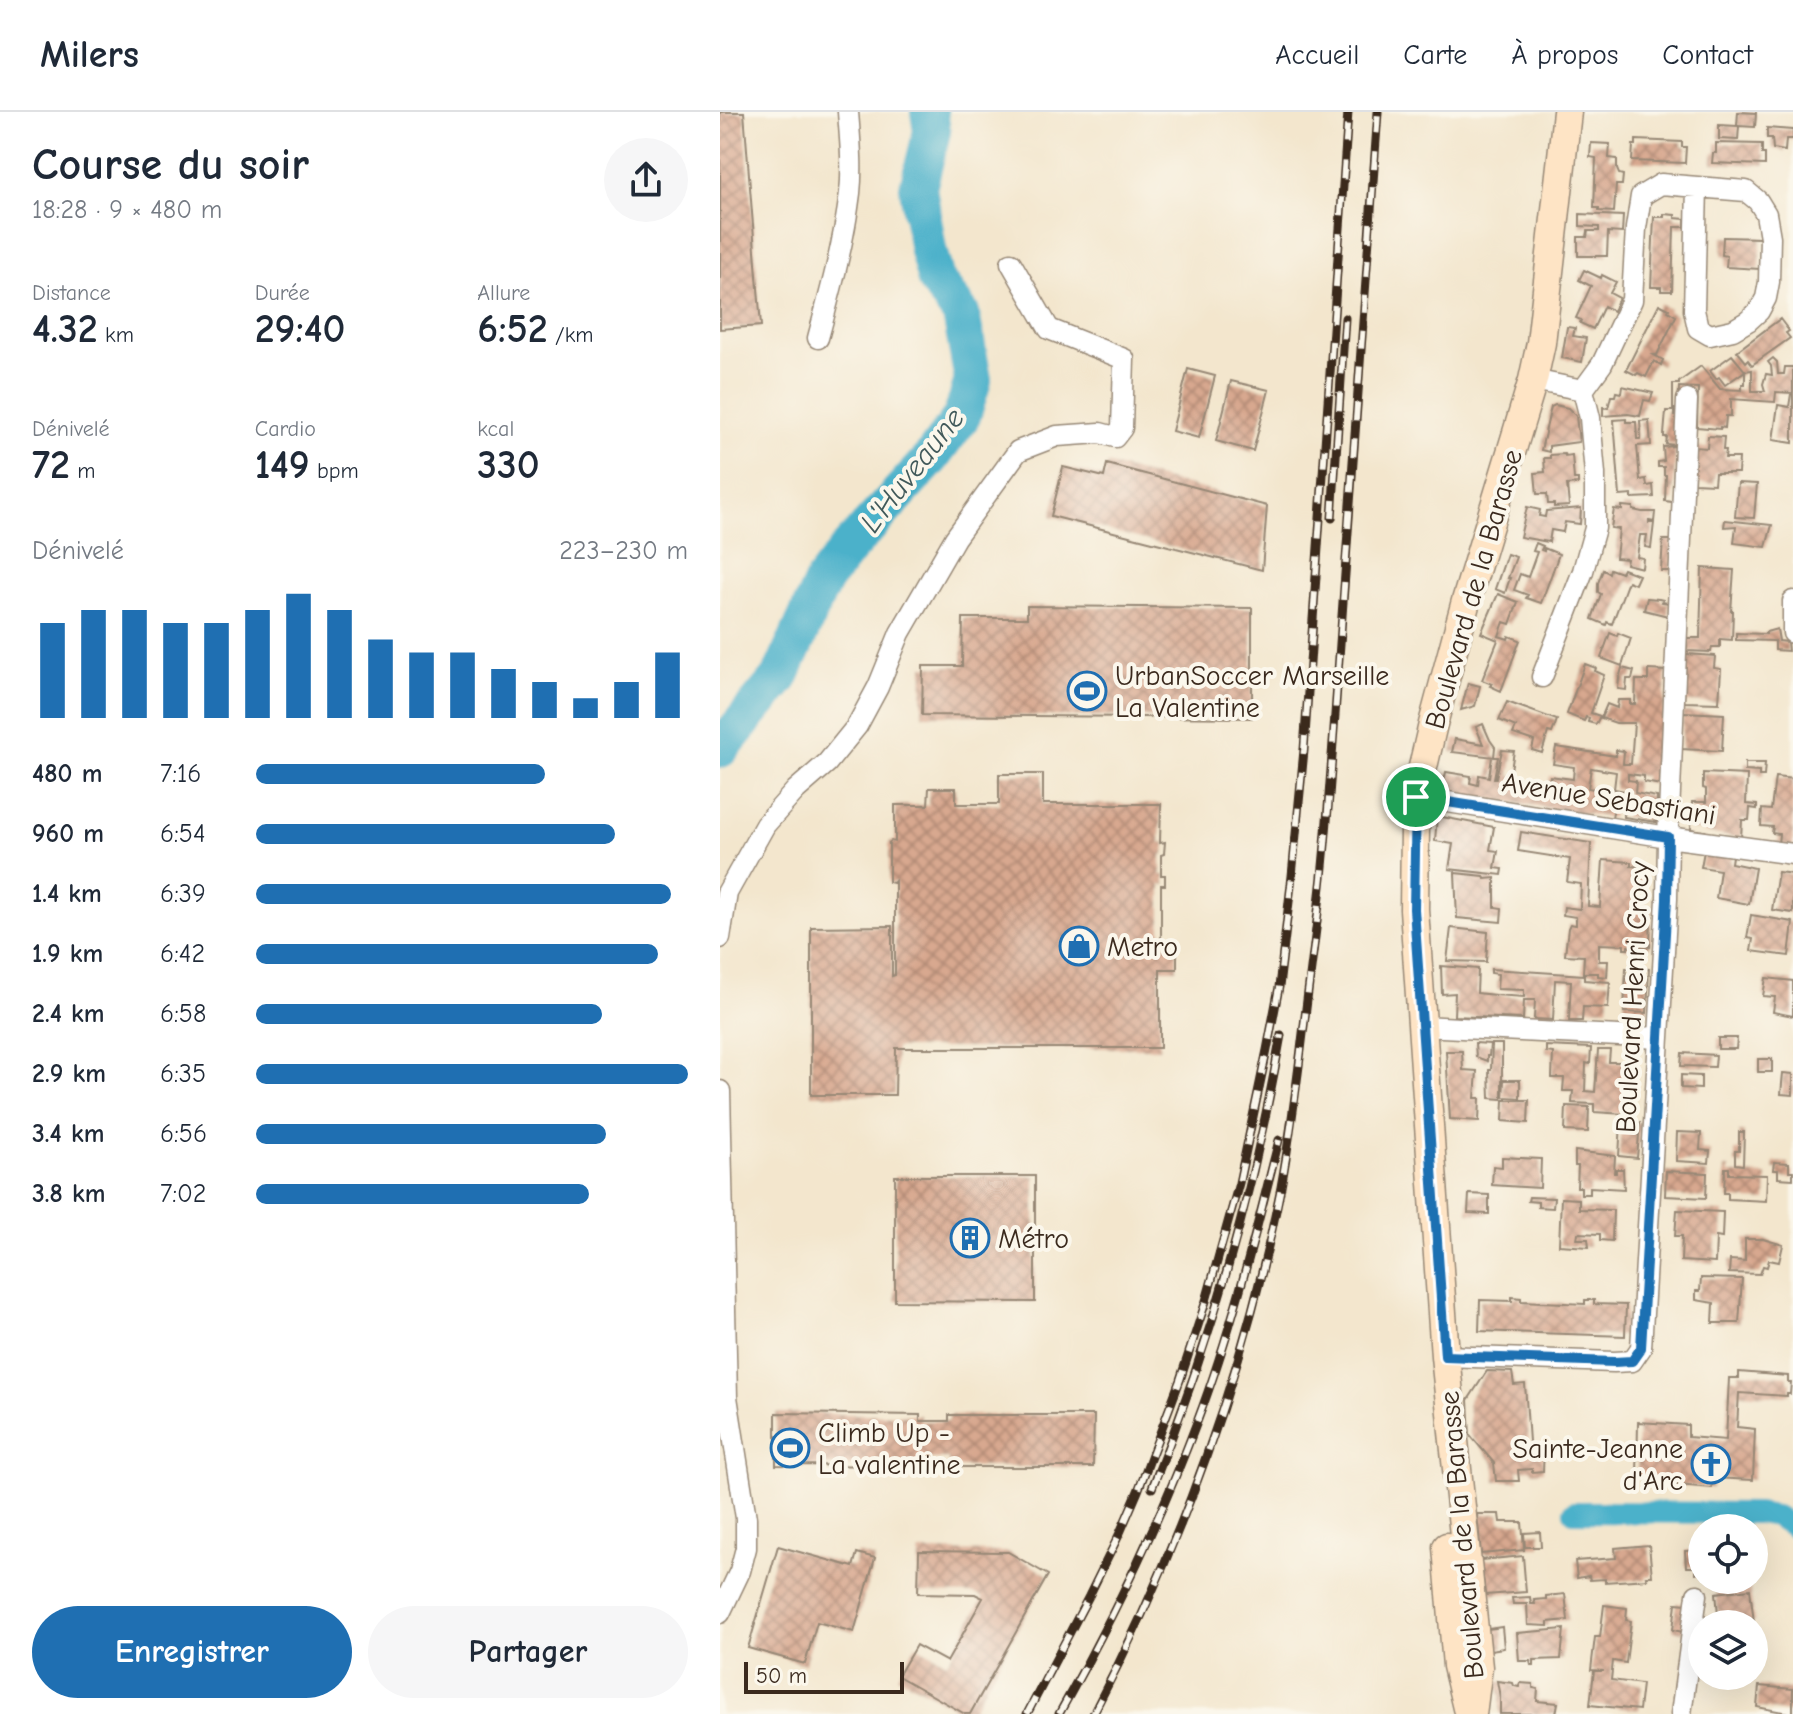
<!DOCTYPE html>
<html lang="fr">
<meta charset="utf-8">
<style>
:root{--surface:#fff;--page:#f6f6f7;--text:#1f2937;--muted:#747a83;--line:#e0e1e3;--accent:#1f6fb2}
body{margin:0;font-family:"Comic Neue",sans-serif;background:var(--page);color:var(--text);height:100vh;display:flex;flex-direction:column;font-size:30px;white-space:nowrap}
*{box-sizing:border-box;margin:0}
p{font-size:26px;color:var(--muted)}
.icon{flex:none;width:44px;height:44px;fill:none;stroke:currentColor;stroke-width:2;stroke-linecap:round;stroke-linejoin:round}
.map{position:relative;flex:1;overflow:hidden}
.sheet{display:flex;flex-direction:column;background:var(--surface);width:720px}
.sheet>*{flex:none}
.buttons{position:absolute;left:968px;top:1402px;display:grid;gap:16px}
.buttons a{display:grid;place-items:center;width:80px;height:80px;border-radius:50%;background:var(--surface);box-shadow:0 8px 32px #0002;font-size:40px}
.scale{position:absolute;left:24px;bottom:20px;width:160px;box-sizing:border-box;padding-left:8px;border:4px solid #3b2a1e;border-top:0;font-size:22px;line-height:28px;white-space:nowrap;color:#3b2a1e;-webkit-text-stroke:6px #fbf7ec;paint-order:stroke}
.pin{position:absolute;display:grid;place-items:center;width:68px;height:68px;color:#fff;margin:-34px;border:4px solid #fff;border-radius:50%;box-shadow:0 2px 8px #0007}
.round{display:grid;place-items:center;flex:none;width:84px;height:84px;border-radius:42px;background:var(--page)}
.headline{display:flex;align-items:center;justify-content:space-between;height:136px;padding:0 32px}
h1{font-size:44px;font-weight:800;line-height:60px}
.stats{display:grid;grid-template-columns:repeat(3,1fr);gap:12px;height:136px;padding:8px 32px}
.stats div{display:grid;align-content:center}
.stats b{font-size:40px;font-weight:800}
.stats small{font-size:22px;font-weight:400}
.stats p{font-size:22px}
.chart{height:224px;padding:16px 32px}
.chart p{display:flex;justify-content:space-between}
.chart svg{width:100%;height:144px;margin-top:8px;stroke:var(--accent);stroke-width:6}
.cta{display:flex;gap:16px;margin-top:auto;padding:16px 32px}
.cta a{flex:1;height:92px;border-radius:48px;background:var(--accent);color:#fff;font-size:32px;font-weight:800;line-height:92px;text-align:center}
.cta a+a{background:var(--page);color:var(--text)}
ul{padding:0 32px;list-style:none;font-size:26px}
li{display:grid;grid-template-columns:128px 96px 1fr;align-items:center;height:60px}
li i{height:20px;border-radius:10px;background:var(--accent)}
header{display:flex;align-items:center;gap:48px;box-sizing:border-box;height:112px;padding:0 40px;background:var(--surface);border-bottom:2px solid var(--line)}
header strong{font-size:38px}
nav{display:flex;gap:44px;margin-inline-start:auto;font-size:28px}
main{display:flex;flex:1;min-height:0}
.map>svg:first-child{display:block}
</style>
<header>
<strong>Milers</strong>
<nav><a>Accueil</a><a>Carte</a><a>À propos</a><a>Contact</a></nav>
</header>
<main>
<section class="sheet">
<div class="headline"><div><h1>Course du soir</h1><p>18:28 · 9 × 480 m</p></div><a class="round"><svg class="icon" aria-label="share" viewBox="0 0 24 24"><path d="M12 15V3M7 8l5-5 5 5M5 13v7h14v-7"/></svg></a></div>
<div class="stats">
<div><p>Distance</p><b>4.32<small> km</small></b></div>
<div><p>Durée</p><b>29:40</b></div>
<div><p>Allure</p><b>6:52<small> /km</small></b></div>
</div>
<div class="stats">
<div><p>Dénivelé</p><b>72<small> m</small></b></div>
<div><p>Cardio</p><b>149<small> bpm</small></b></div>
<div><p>kcal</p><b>330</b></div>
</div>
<div class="chart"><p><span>Dénivelé</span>223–230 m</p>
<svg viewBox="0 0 160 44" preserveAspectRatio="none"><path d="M5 44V15M15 44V11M25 44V11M35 44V15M45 44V15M55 44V11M65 44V6M75 44V11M85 44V20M95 44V24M105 44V24M115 44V29M125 44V33M135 44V38M145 44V33M155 44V24"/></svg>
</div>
<ul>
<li><b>480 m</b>7:16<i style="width:67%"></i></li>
<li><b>960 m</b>6:54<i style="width:83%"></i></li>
<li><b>1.4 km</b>6:39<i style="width:96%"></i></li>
<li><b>1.9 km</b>6:42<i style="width:93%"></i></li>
<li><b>2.4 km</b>6:58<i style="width:80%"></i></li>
<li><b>2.9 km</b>6:35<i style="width:100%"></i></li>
<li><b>3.4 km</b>6:56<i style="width:81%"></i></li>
<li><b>3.8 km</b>7:02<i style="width:77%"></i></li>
</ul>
<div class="cta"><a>Enregistrer</a><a>Partager</a></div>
</section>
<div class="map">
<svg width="1073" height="1602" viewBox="0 0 1073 1602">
<defs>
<pattern id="building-cross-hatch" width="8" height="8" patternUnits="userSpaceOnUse" patternTransform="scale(2)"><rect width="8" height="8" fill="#d8a88f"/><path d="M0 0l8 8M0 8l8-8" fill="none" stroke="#b08974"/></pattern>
</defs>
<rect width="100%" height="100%" fill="#fbf7ec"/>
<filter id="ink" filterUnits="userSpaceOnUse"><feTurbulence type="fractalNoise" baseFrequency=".0125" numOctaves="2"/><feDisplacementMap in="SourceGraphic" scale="16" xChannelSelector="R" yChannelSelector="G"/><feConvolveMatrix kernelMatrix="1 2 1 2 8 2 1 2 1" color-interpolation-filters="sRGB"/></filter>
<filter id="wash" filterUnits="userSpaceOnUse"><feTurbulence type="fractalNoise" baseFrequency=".006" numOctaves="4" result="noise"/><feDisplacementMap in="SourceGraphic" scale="32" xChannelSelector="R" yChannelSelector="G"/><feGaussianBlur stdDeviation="1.8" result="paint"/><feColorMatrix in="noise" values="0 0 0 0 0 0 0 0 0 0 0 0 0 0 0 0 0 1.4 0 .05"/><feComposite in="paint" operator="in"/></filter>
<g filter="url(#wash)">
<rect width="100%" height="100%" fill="#f3e6cd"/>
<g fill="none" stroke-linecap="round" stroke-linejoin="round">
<path stroke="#4bb1ca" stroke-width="22" d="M854 1400 1038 1401 1056 1404 1073 1415"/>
<path stroke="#4bb1ca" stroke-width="38" d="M0 637 60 565 103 469 127 438 211 346 242 304 253 268 241 202 216 168 208 138 198 76 212 19 209 0"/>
</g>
<g id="blocks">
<path fill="url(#building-cross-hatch)" d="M0 0H24L41 214 0 217Z
M1018 0 1036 1 1035 15 1019 14 1018 28 999 27V13L1017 14Z
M1047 16 1073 18V27H1066L1065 39 1053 37 1052 26H1047Z
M916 28 962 30V35H966L965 51 912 49 913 33H916Z
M871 31 890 32 889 46 897 47V57L899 62 903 63 902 73H896L894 100 879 99V96H874L876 46 870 45Z
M996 31 1042 32V42H1045V53L992 51 993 41H996Z
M860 102 903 104 902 121 888 120 887 144H858V125H867L868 119H879V115L860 114Z
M944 102 955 103V106L965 107V115H954L952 179H941V175H931L934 105H944Z
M1003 125 1041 126 1040 157 1006 155 1007 144 1002 143Z
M864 158 881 166 882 163 896 170 890 181 899 186 893 199 884 194 873 217 860 211 861 208 856 206 871 174 859 168Z
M939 192 949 197 948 199 956 204 937 243H934L943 248 941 253 934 249 926 265 918 261 916 263 906 258Z
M1060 207 1069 219 1066 221 1070 226 1032 253 1028 248 1026 250 1017 239Z
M847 215 855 216 853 224 866 226 862 250 842 246Z
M1012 243 1025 259 1032 258V279H1045L1043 272 1046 262 1052 263 1051 254 1048 250 1053 246 1057 250 1058 262H1064L1065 255H1073V281L1056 280 1055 290 1011 287V304H1006L1005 316 1000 315V317L977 315 978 276 959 275 958 297H953V272H959V270L981 254 1000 277 1022 278V272H1025V259L1005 273 999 265 996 267 990 259Z
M468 257 495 264 479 326 452 319Z
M511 269 549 278 533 339 496 329Z
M902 274 933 281 930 289 924 288 920 304 908 302 883 304V295L888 296 891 284H895L896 280 901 281Z
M1071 282H1073V331L1053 328 1058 293 1069 295Z
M835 293 848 296 856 304 859 330 829 334V340L821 338 831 295Z
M946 299H954V304H957L956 333 946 332 947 325H944V323Z
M906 307V310H916L917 327H920L921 325 920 309 929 308 931 333 917 334 920 368 926 367 927 374 933 373 934 385 912 386V383L900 384 894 308Z
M988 324 1004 325 1003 338H1006L1005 346H1019L1018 361H995L994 372 974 371 975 335 987 336Z
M956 334 953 390 945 389 946 363H944V355H938V350L944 349 943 335Z
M844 342 845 344 852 343 854 367H858V372L847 373 849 394 834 395V392H828L827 382H817L815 361 825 360 824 346H830V343Z
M387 352 547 394 542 458 331 404 343 355 384 365Z
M1018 371 1037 372 1034 406 1015 405Z
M902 394 913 395V398L922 400H935L934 410 929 409V411H934L931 436 925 435 927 423H920L917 445 923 446 922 456 906 452 907 447 896 446 899 417 891 416 894 397 902 398Z
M807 395 820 398 819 404 825 405 826 399 861 396 860 412 845 410 843 420 831 418 829 430 800 425Z
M1005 408 1052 413 1046 435 1014 431 1016 414 1004 415Z
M943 428H952L951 459H941Z
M816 431 823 434 821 438 824 439V436L839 442 821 491 806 486 808 483 794 478 800 462 808 465 817 440 813 439Z
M787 442 796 445 788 466H790L785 481 775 477Z
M982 456 1014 458 1011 499H1013L1012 528 1000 527V535H992L991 540 966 539 967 526H980Z
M890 457 901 461 903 457 919 463 915 472 908 469 892 512 887 510 886 513 872 507 881 482 878 480V471L883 458 889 461Z
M778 482 798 490 790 512 784 510 779 524 788 527 789 524 800 528 781 579 770 574 772 572 762 568 778 528 761 521Z
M927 486 939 487 943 488 942 490 949 491 948 504 924 498Z
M307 494 532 496V606L202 603 203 554H242L243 506H307Z
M1057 517 1059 529 1067 530 1068 539 1055 538V529L1016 528V521L1046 522V520Z
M890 521 897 524 898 521 911 526 902 554 881 546Z
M966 542 995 544 994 556 1001 557 999 591 964 590Z
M865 552 876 556 875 559 884 563 871 601 880 604 876 612 868 610 869 606 866 605 864 609 847 602Z
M902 556 914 559 912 567H907L906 578 898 577 899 567Z
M928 558 946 559 941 673 924 670V664L908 662V668L916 669 915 681 937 685 936 710 904 705 906 679 894 677 896 660 871 656 868 676 896 681 892 706 722 679 726 660 751 664 750 671 758 673 759 663 769 665 772 645H778L774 666H776L782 638 794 639 790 664 802 667 801 674H803L804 670 828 675 830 664 853 667 854 655 833 652 836 635 896 644V638L904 639 903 652H911L914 611H896L881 606 887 592 897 596 898 588H910V592H915L916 568H928Z
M748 571 760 574 755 594 741 598Z
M787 590 837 608 832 621 828 620 822 641 812 638 814 629 793 622 796 615 779 608Z
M963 600 1004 602 1002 639 961 637Z
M763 612 770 628 775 635 774 645 732 640 735 627 763 632 756 615Z
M1025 651H1045L1044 664H1039V660L1025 659Z
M983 661 1027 663 1026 692 1037 693V697L1030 696 1029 708H1022L1021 726 984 721 985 719 971 717 972 690H986V677L983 676Z
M279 662H323V692H441L440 731 445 730 444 742 441 743V763H445V773H441V832H457V857H440V936H176L175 983H91V815L172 814V864L175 863V769L173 771 169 770V731L171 729 175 730V693H208L209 676H236V692H279Z
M1055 665 1073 667V735L1058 732 1059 722 1052 721 1053 715 1041 714 1042 697 1051 698Z
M717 704 774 715 770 738 778 739 775 756 783 757 782 763 729 757 733 732 715 729Z
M801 720 871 731 868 794 880 795 883 748 911 750V754L922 755 919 798 931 799 930 835 908 834V837H904V833L879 832V849H888L887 865 878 864V861H863L864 844 845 843 848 816 850 812 856 813V805L843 803 844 795 860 797 861 772 847 770 850 747 798 739Z
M984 739 1012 744 1011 751 1035 756 1029 792 996 786 1000 758 981 755Z
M1058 760 1073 762V801L1052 798Z
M735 761 764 764 765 767 775 766V795L782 796 781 810 737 806Z
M1031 803 1073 810 1069 844 1031 839 1033 827 1027 826Z
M731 816 768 820 766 850 727 849Z
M721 854 758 857 757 881 775 883 804 885V878L777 877 778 862 771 861V857L864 863V868L890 870 888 896 863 895 862 909H849L851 869 835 868 833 908 814 907 815 888H804L803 907 734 904 735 881 722 882Z
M906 856 929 857 927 901 904 900Z
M1046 866 1073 869V904L1053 900 1055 885 1043 884Z
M998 926H1017L1016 937H998Z
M755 931 770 932 769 944H767V949L756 945Z
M772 932H782V987L770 986 769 958H771Z
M826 934 871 936 870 952 866 951 865 979 875 980 878 938H890L889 950H913L909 991H906L905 1002 874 1000V992L852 991 853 979H843L844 966H832L833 941 826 940Z
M726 939H742L743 958 757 959 755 986H760L759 1009 730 1007Z
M962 941 996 943 995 955 961 954Z
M1038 947H1052V960H1038Z
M1063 961 1073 962V983L1061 982Z
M961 963 981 964V977L961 976Z
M784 968H800V986L783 985Z
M784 988H809L808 1011 783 1009Z
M846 994 869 995 868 1020 845 1019Z
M901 1010 920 1011 917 1046 899 1044Z
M957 1020 981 1021 980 1038 990 1039 989 1051 956 1049Z
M1019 1020H1024L1023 1053 1015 1052V1039H1019Z
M855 1039 895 1044 894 1061H896V1057H903L904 1077 870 1075V1082H861V1075H857L858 1054H855Z
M782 1045 821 1047 820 1076 772 1073 773 1054 782 1055Z
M1054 1050 1069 1051V1059H1073V1067L1058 1066V1058H1053Z
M1005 1056H1009V1062L1047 1063 1046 1089 1008 1087V1081H1004Z
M946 1059 987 1061 986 1086 945 1084Z
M175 1064H315V1190L175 1189Z
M749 1082 769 1083V1102L748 1101Z
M809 1085 834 1086 833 1096 818 1095V1090L808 1089Z
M841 1086 859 1087V1097L893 1098 892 1129 880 1128V1122L858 1121 857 1127H868L869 1135 839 1133Z
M957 1098 1003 1100 1002 1126 996 1125 995 1151 961 1149 962 1124H955Z
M1025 1127H1043L1063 1133 1059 1150 1049 1148 1047 1155 1043 1154 1040 1162 1009 1161 1010 1148 1025 1149Z
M981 1166 1022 1167 1019 1211H993L994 1191 976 1188V1179H980Z
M792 1185 801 1186V1189L865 1192V1188H874V1192L906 1193 905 1224 759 1219 760 1188 792 1189Z
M767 1259 792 1260 794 1273 805 1272 810 1344 812 1343 811 1337H824L823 1359 812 1360V1357L798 1358 799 1369H776L774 1351 750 1323 748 1288Z
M1019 1260 1068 1264V1270H1071L1070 1282H1067V1284L1019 1281 1017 1315 1035 1317 1033 1368 993 1366 992 1376 945 1372 946 1368 917 1366 918 1310 968 1313V1325L1006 1328 1009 1266H1019Z
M56 1301 200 1303V1309H229V1303H374L373 1355H228V1347H200V1354L56 1353Z
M757 1402H779L780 1410H802L804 1438 761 1442Z
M820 1420 821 1435H805L804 1421Z
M929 1433 932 1464H926L927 1467 885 1470V1467L870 1468 869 1464 857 1466 855 1449 896 1446 895 1436Z
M58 1434 133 1455 137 1441 155 1446 134 1520 97 1510 85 1552 28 1536Z
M982 1438V1461H976V1455H966L965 1439Z
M199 1439 288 1440 328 1463 250 1602H245L178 1564 196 1533 227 1550 263 1486 255 1482 198 1481Z
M803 1444 806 1480 765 1483 761 1448Z
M1030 1477 1034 1510 999 1512 996 1481Z
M845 1482 848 1508 828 1510V1514L808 1513 807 1492H793L792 1486 810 1485 811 1492H815L814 1488 826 1487V1484Z
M956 1491 966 1492 963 1520 953 1518Z
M884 1493 907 1496 906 1508 911 1509 906 1551 893 1549 891 1568 922 1572 919 1598 870 1593 874 1559H884L871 1558 875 1525H880Z
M782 1515 784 1536 770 1538 768 1517Z
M844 1517 841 1547 814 1548V1553H811L810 1549H799L797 1521Z
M777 1569 793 1571 794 1574 799 1575 800 1571 813 1572V1576L818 1577 817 1589 838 1591 836 1602H780V1585Z
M1039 1574 1073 1577V1602L1037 1595Z"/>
</g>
</g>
<g filter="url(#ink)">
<use href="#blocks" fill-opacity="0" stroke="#978876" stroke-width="2"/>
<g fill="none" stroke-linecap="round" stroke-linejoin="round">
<defs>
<path id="street" d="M98 226C111 178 124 130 130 81 133 54 130 27 128 0
M813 268 863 278 870 306 875 362V416L863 459 822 565
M863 278 882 252 912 188 916 116 921 84 941 72 1026 79 1038 89 1046 102 1050 125 1049 170 1046 186 1039 199 1028 209 1013 218 990 223 978 216 974 198 977 75
M1073 489V521
M696 685 948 725 1073 742
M0 826 7 781 45 713 76 678 107 651 137 614 158 575 180 521 235 426 298 339 337 324 380 321 395 325 402 316 404 247 329 217 291 151
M702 914 939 926
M0 979 7 1285 26 1406V1436L20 1459 0 1501
M725 1244 894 1250 912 1249 921 1236 947 787 948 725 967 288
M961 1602 977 1483"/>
<path id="secondary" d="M727 1435 737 1554 747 1596
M752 1602 758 1555 725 1244 694 797 695 717 696 685 713 612 746 489 813 268 821 231 847 0"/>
</defs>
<use href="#street" stroke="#978876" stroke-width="23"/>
<use href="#secondary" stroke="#978876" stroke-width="31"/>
<use href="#street" stroke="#fff" stroke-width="20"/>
<use href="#secondary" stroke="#fee4c5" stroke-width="28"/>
<defs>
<path id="rail" d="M612 406 625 206
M432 1376C491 1230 534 1079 561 923
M307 1602 369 1484 399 1423 418 1379 460 1268 486 1189 519 1071 547 938 559 875 572 764 584 638 628 0
M339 1602C392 1508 439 1411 477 1310 512 1218 535 1123 559 1028
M373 1602C459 1439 525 1257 561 1075 573 1010 580 946 588 880 593 841 598 803 602 765 610 683 615 600 621 518 633 345 646 173 658 0"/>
</defs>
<use href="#rail" stroke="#3b2a1e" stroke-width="9"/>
<use href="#rail" stroke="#fbf7ec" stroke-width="6" stroke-dasharray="18" stroke-linecap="butt"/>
</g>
</g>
<g fill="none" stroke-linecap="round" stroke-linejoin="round" filter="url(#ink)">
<defs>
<path id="route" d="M696 685 948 725 947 787 921 1236 912 1249 894 1250 725 1244 694 797Z"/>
</defs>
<use href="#route" stroke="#fff" stroke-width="16"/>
<use href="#route" stroke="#1f6fb2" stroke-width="10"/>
</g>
<defs>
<symbol id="stadium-ring" viewBox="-11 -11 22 22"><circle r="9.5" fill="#fbf7ec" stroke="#1f6fb2" stroke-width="1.5"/><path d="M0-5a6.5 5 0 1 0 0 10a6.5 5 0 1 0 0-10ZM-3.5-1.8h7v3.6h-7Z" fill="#1f6fb2"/></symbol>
<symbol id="shop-ring" viewBox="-11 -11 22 22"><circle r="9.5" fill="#fbf7ec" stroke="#1f6fb2" stroke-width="1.5"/><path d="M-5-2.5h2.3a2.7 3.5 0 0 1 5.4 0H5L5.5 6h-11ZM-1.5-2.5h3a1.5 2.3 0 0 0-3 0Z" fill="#1f6fb2"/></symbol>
<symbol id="building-ring" viewBox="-11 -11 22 22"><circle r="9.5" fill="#fbf7ec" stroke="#1f6fb2" stroke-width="1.5"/><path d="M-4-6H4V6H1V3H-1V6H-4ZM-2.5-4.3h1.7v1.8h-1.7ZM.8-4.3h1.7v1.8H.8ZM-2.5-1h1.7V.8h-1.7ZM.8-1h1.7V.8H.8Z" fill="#1f6fb2"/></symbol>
<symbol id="church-ring" viewBox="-11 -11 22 22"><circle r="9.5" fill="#fbf7ec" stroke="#1f6fb2" stroke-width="1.5"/><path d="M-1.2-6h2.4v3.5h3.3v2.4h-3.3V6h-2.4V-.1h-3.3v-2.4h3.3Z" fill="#1f6fb2"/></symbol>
</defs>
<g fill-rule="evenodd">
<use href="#stadium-ring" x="345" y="557" width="44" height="44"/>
<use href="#shop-ring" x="337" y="812" width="44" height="44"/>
<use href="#building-ring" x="228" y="1104" width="44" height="44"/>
<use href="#stadium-ring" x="48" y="1314" width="44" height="44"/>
<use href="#church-ring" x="969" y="1330" width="44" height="44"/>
</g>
<g text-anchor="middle" stroke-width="8" stroke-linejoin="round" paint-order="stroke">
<g font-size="28" fill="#3b2a1e" stroke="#fbf7ec">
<text transform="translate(753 477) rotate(-74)" y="10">Boulevard de la Barasse</text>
<text transform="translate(889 686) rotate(9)" y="10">Avenue Sebastiani</text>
<text transform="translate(912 885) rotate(-87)" y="10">Boulevard Henri Crocy</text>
<text transform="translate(741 1423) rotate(-95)" y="10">Boulevard de la Barasse</text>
</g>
<g font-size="28" fill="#3b2a1e" stroke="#fbf7ec" text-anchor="start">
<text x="395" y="573">UrbanSoccer Marseille<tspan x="395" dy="32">La Valentine</tspan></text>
<text x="387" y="844">Metro</text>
<text x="278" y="1136">Métro</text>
<text x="98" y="1330">Climb Up -<tspan x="98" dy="32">La valentine</tspan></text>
<text x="963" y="1346" text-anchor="end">Sainte-Jeanne<tspan x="963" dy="32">d'Arc</tspan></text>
</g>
<g font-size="30" font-style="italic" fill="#41595a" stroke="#fbf7ec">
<text transform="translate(192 358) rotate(-52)" y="10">L'Huveaune</text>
</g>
</g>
</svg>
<div class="buttons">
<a><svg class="icon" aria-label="locate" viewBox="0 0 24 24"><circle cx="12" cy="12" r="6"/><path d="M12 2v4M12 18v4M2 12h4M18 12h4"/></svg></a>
<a><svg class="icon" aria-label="layers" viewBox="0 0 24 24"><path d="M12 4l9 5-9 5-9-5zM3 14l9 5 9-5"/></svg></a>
</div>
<div class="scale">50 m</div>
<div class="pin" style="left:696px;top:685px;background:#1e9e55"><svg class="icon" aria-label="arrive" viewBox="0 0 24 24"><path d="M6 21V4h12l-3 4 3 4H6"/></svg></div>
</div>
</main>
